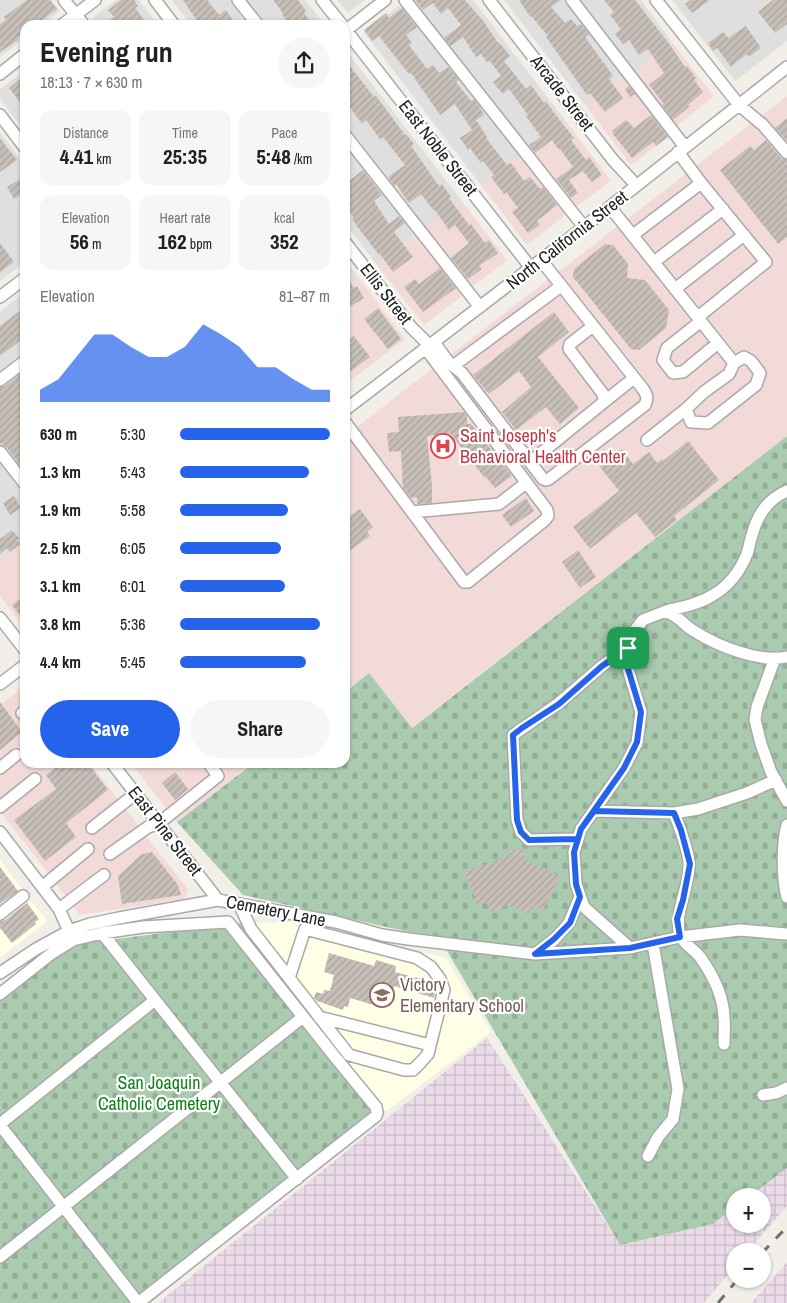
<!DOCTYPE html>
<meta charset="utf-8">
<style>
:root{--surface:#fff;--page:#f6f6f6;--text:#202124;--muted:#757577;--accent:#2563eb}
body{margin:0;font-family:"Archivo Narrow",sans-serif;background:var(--page);color:var(--text);height:100vh;display:flex;flex-direction:column;font-size:19px;white-space:nowrap}
*{box-sizing:border-box;margin:0}
p{font-size:16px;color:var(--muted)}
.icon{flex:none;width:28px;height:28px;fill:none;stroke:currentColor;stroke-width:2;stroke-linecap:round;stroke-linejoin:round}
.map{position:relative;flex:1;overflow:hidden}
.panel{position:absolute;left:20px;top:20px;width:330px;height:748px;display:flex;flex-direction:column;background:var(--surface);border-radius:15px;box-shadow:0 1px 4px #0004}
.panel>*{flex:none}
.controls{position:absolute;left:726px;top:1188px;display:grid;gap:10px}
.controls a{display:grid;place-items:center;width:45px;height:45px;border-radius:50%;background:var(--surface);box-shadow:0 1px 4px #0004;font-size:25px}
.pin{position:absolute;display:grid;place-items:center;width:42px;height:42px;color:#fff;margin:-21px;border-radius:10px;box-shadow:0 2px 8px #0006}
.round{display:grid;place-items:center;flex:none;width:52px;height:52px;border-radius:26px;background:var(--page)}
.summary{display:flex;align-items:center;justify-content:space-between;height:85px;padding:0 20px}
h1{font-size:28px;font-weight:700;line-height:38px}
.stats{display:grid;grid-template-columns:repeat(3,1fr);gap:8px;height:85px;padding:5px 20px}
.stats div{display:grid;align-content:center;border-radius:12px;background:var(--page);text-align:center}
.stats b{font-size:21px;font-weight:700}
.stats small{font-size:14px;font-weight:400}
.stats p{font-size:14px}
.chart{height:140px;padding:10px 20px}
.chart p{display:flex;justify-content:space-between}
.chart svg{width:100%;height:90px;margin-top:5px;fill:var(--accent);opacity:.7}
.button{display:flex;gap:10px;margin-top:auto;padding:10px 20px}
.button a{flex:1;height:58px;border-radius:30px;background:var(--accent);color:#fff;font-size:20px;font-weight:700;line-height:58px;text-align:center}
.button a+a{background:var(--page);color:var(--text)}
ul{padding:0 20px;list-style:none;font-size:16px}
li{display:grid;grid-template-columns:80px 60px 1fr;align-items:center;height:38px}
li i{height:12px;border-radius:6px;background:var(--accent)}
.map>svg:first-child{display:block}
</style>
<div class="map">
<svg width="787" height="1303" viewBox="0 0 787 1303">
<defs>
<pattern id="industrial-grid" width="8" height="8" patternUnits="userSpaceOnUse" patternTransform="scale(1.25)"><rect width="8" height="8" fill="#ebdbe8"/><path d="M0 4h8M4 0v8" fill="none" stroke="#c9bcc7"/></pattern>
<pattern id="cemetery-stones" width="16" height="16" patternUnits="userSpaceOnUse" patternTransform="scale(1.25)"><rect width="16" height="16" fill="#aacbaf"/><path d="M2 7V4a2 2 0 0 1 4 0v3zM10 15v-3a2 2 0 0 1 4 0v3z" fill="#92ae96"/></pattern>
<pattern id="building-hatch" width="6" height="6" patternUnits="userSpaceOnUse" patternTransform="scale(1.25)"><rect width="6" height="6" fill="#c7bfb8"/><path d="M-1 1l2-2M0 6l6-6M5 7l2-2" fill="none" stroke="#aba49e"/></pattern>
</defs>
<rect width="100%" height="100%" fill="#f2efe9"/>
<path fill="#e0dfdf" d="M0 0H51L60 11 42 25H25V38L0 57Z
M116 0H139L158 25H96L91 19Z
M172 0H236L256 25H191Z
M243 0H305L325 25H263Z
M337 0H365L348 13Z
M410 0H473L565 120 525 151Z
M504 0H569L626 74 585 105Z
M576 0H641L672 42 632 73Z
M672 0H787V41L735 81Z
M404 2 521 154 481 185 364 32Z
M345 49 461 200 421 231 345 132Z
M25 70V132L0 99V89Z
M0 133 25 165V262L0 281Z
M345 141 417 234 377 265 345 223Z
M345 260 359 278 345 289Z
M25 292V541L0 560V312Z"/>
<path fill="#f2dad9" d="M672 42 714 96 674 128 632 73Z
M626 74 672 134 631 165 585 105Z
M787 96V436L411 728 369 673 345 691V436Z
M565 120 611 181 571 211 525 151Z
M521 154 567 214 527 245 481 185Z
M461 200 507 260 467 291 421 231Z
M417 234 463 295 424 325 377 265Z
M359 278 405 339 345 385V289Z
M24 542 25 543V628L0 596V560Z
M25 685V762L90 763 188 890 184 899 80 915 0 811V705Z
M131 763H253L177 822Z"/>
<path fill="url(#industrial-grid)" d="M487 1038 620 1245 713 1224 735 1207V1224H762V1196H750L787 1168V1206L748 1251H735V1266L704 1303H158Z
M787 1262V1303H751Z"/>
<path fill="#ffffe5" d="M0 860 47 921 0 958Z
M294 922 446 958 491 1032 385 1112 241 923Z"/>
<path fill="url(#cemetery-stones)" d="M787 436V1168L750 1196H735V1207L713 1224 620 1245 440 939 243 895 177 822 254 763 345 762V692L369 673 412 728Z
M241 923 385 1112 150 1303H0V996L69 943 108 940Z"/>
<path fill="url(#building-hatch)" d="M27 0H50L57 9 35 25H25V32L17 38 18 40 0 52V24L6 20 4 17Z
M121 0H134L138 6 135 8 148 25H102L114 17 108 10Z
M183 0H207L219 15 226 10 233 20 226 25H200Z
M273 0H298L306 11 304 13 313 25H290L282 14 283 13Z
M415 0H465L484 22 498 43 499 42 510 56 504 61 526 89 531 85 544 103 546 101 555 114 574 138 571 140 586 160 589 157 602 175 592 182 583 171 569 180 578 193 571 198 556 179 573 167 560 149 559 150 552 140 535 153 529 145 541 137 526 116 528 115 509 89 503 94 493 82 501 76 490 61 487 62 481 54 476 57 463 37 451 46 444 38 461 25 448 8 441 14 433 3 423 10Z
M519 0H561L551 7 565 23 571 19 577 26 581 24 589 34 585 37 613 76 609 79 623 98 605 112 590 93 587 95 546 37 548 36 531 16 530 17Z
M604 0H635L670 45 685 67 687 66 696 78 694 80 703 92 688 105 690 106 673 120 662 105 664 104 649 85 664 73 648 49 639 55 629 40 623 44 615 34 621 29 610 15 614 12Z
M691 0H710L692 13 685 4Z
M773 0H787V24L775 33 758 12Z
M402 8 417 27 406 35 412 43 409 45 427 69 433 65 439 73 448 67 459 80 456 82 471 101 474 99 479 106 484 115 476 120 487 137 486 138 507 165 511 163 524 181 530 177 540 189 543 187 557 205 537 221 540 225 528 233 512 212 518 208 506 192 504 194 491 177 494 175 483 161 481 163 470 148 468 150 460 138 472 130 455 104 440 115 411 73 409 74 379 36 372 41 364 30 386 13 389 18Z
M746 26 761 48 749 57 747 54 731 67 717 48 713 51 708 43 723 32 728 38Z
M345 60 374 97 376 96 405 135 406 134 414 144 411 146 439 186 442 184 451 197 449 198 469 225 471 224 485 243 489 240 498 253 479 266 482 269 468 279 451 258 452 257 469 243 455 225 449 230 434 209 433 210 421 194 409 203 396 184 394 186 388 177 405 165 383 137 380 139 366 120 362 124 349 106 345 110Z
M25 75V109L9 88Z
M629 86 635 94 630 97 625 89Z
M651 115 668 137 656 146 653 142 632 158 613 134 614 133 612 131 626 120 634 128Z
M787 118V141L775 128Z
M0 138 17 160 0 172Z
M766 140 781 158 787 160V237L778 244 720 170 750 146 754 150Z
M363 170 382 195 374 201 389 224 399 216 405 223 394 232 413 257 393 272 380 254 379 255 359 229 352 219 354 218 345 204V184Z
M25 176V192L14 199 7 187Z
M0 243 14 262 0 272Z
M605 244 613 245 628 264 627 278 645 280 669 310 666 328 639 350 631 349 573 277 574 269Z
M440 268 456 288 423 312 404 287 415 279 419 284Z
M345 275 354 288 357 286 364 298 345 310Z
M25 307V337L0 356V326Z
M378 308 401 339 388 349 364 319Z
M554 312 569 332 538 357 579 408 560 424 546 407 516 430 502 412 531 387 519 371 489 394 473 375Z
M354 336 370 357 345 375V343Z
M25 370V472L6 447 0 443V387L5 386Z
M464 412 467 416V424H471L512 476 495 488 485 476 484 477 451 434 427 436 432 485V503L417 504V497L411 498 403 488 401 451 389 452 387 433 399 432 398 417Z
M688 441 719 480 674 516 677 520 655 537 636 513 590 549 573 527 619 491 600 467 622 449 633 464 649 452 657 463 662 459 663 461Z
M14 496 21 508 10 515 3 503Z
M526 498 534 511 511 527 502 515Z
M360 509 373 527 367 532 370 536 345 554V519Z
M12 530 20 539 17 540 20 544 10 552 7 548 0 554V539Z
M578 550 596 577 580 588 562 562Z
M25 595V622L12 605Z
M0 702 22 732 0 750Z
M63 762H87L108 790 66 823 76 837 45 861 14 820 56 789 46 775Z
M175 772 188 789 175 800 162 783Z
M509 849 524 850V859L560 876 543 910 534 905 529 914 508 905 492 912 487 903 478 906 465 872 508 856Z
M152 852 178 885 181 895 122 904 118 876 142 854Z
M0 867 18 891 0 904Z
M27 903 39 919 35 922 36 924 12 943 0 928V921L5 920Z
M329 953 374 966 376 960 396 966 395 972 433 982 436 990 434 998 394 986 390 998 387 997 384 1008 350 998 348 1007 344 1006 343 1010 317 1001 314 998 316 992 323 994 324 990 330 991 334 975 324 972Z"/>
<g fill="none" stroke-linecap="round" stroke-linejoin="round">
<defs>
<path id="minor" d="M64 0 84 25
M155 0 174 25
M238 0 258 25
M322 0 342 25
M405 0 584 227
M489 0 613 160 636 185
M572 0 685 147
M656 0 739 105 763 125 787 153
M62 25 95 0
M345 29 531 268
M345 31 385 0
M0 74 25 54
M0 115 25 148
M345 135 480 307
M678 152 701 183
M610 207 734 363
M633 235 701 183 766 262 698 317
M345 242 410 326 430 346
M654 262 723 209
M675 289 744 235
M0 297 25 278
M701 321 667 348 663 360 673 373 683 372 718 343
M434 342 449 363 462 373 543 479 546 480 549 479 645 405C648 398 647 395 643 389L541 260
M744 357 751 361 760 373 756 385 708 423 691 422 686 409 704 392 729 374 734 363Z
M453 366 561 286
M0 380 25 361
M604 402 634 378
M345 410 584 227 787 67
M345 422 464 582H468L545 520 548 516 547 510 426 349
M647 440 686 409
M0 452 25 484
M530 462 604 402 603 394 569 349 570 344 593 326
M412 512 499 504 526 483
M666 611C682 607 699 604 713 595 729 586 740 571 747 554 749 548 750 541 752 535 757 516 768 499 787 491
M0 618 25 650
M775 658 757 707 755 720 761 744 771 772 787 801
M0 684 25 665
M22 713 25 711
M111 762 218 900
M0 768 16 755
M0 807 35 779
M594 811 674 813 698 809 747 793 776 780
M674 813C679 826 689 851 689 864 690 887 673 914 680 935 682 943 695 950 700 957 713 975 723 995 724 1017 725 1026 724 1035 724 1044
M787 825C782 843 782 878 787 897
M92 828 135 794
M0 832 59 909 69 931
M578 839 529 840 521 832 517 820 513 735 559 703 602 666 628 647
M110 854 148 827 158 824 218 776 208 762
M42 887 88 849
M239 904 251 929 349 1055 404 1070H413L421 1062 428 1054 444 990 440 979 431 967 417 958 305 929 289 978
M59 909 104 875
M0 914 23 896
M102 933 297 1179
M630 948 584 907 576 884 574 852 581 829 624 768 637 743 641 712 625 659 628 647 632 634 643 620 666 611C670 613 675 616 679 619 684 623 688 628 694 631 717 646 760 663 787 657
M535 954 555 939 569 923 580 897
M0 973 36 949 69 931 90 924 119 918 218 900 336 922 382 935 408 939 535 954 630 948 680 937 740 930 787 934
M0 994 52 953 73 940 102 933 143 927 228 922 335 1057 376 1107 377 1113 376 1116 138 1303
M319 1017 430 1045
M763 1095 776 1093 787 1088
M0 1124 155 1000
M0 1125 136 1300V1303
M648 1156 658 1137 673 1119 678 1089 653 944
M0 1257 303 1017"/>
</defs>
<use href="#minor" stroke="#a9a9a9" stroke-width="14"/>
<use href="#minor" stroke="#fff" stroke-width="11"/>
<path stroke="#707070" stroke-width="3" stroke-dasharray="10 10" stroke-linecap="butt" d="M762 1253 787 1227
M718 1303 738 1279"/>
</g>
<g fill="none" stroke-linecap="round" stroke-linejoin="round">
<defs>
<path id="route" d="M628 648 625 659 641 712 637 742 624 768 581 829 574 852 576 884 580 897 570 923 554 939 535 954 630 948 680 937 677 919 683 900 690 864 681 830 674 813 594 811 581 829 578 839 529 840 521 832 517 820 513 735 522 728 559 704 602 666 628 648"/>
</defs>
<use href="#route" stroke="#fff" stroke-width="10"/>
<use href="#route" stroke="#2563eb" stroke-width="6"/>
</g>
<defs>
<symbol id="hospital-ring" viewBox="-11 -11 22 22"><circle r="9.5" fill="#fff" stroke="#e0444e" stroke-width="1.5"/><path d="M-5-5h3v3.5h4V-5h3V5h-3V1.5h-4V5h-3Z" fill="#e0444e"/></symbol>
<symbol id="school-ring" viewBox="-11 -11 22 22"><circle r="9.5" fill="#fff" stroke="#8d6e63" stroke-width="1.5"/><path d="M0-5L7-2L0 1L-7-2ZM-4 1L0 2.5L4 1V4Q0 6-4 4Z" fill="#8d6e63"/></symbol>
</defs>
<g fill-rule="evenodd">
<use href="#hospital-ring" x="429" y="432" width="28" height="28"/>
<use href="#school-ring" x="368" y="981" width="28" height="28"/>
</g>
<g text-anchor="middle" stroke-width="4.5" stroke-linejoin="round" paint-order="stroke">
<g font-size="18" fill="#222" stroke="#fff">
<text transform="translate(562 93) rotate(52)" y="6">Arcade Street</text>
<text transform="translate(438 148) rotate(52)" y="6">East Noble Street</text>
<text transform="translate(567 240) rotate(-38)" y="6">North California Street</text>
<text transform="translate(386 294) rotate(52)" y="6">Ellis Street</text>
<text transform="translate(165 831) rotate(52)" y="6">East Pine Street</text>
<text transform="translate(276 911) rotate(11)" y="6">Cemetery Lane</text>
</g>
<g font-size="18" fill="#be3a42" stroke="#fff" text-anchor="start">
<text x="460" y="442">Saint Joseph's<tspan x="460" dy="21">Behavioral Health Center</tspan></text>
</g>
<g font-size="18" fill="#785e54" stroke="#fff" text-anchor="start">
<text x="400" y="991">Victory<tspan x="400" dy="21">Elementary School</tspan></text>
</g>
<g font-size="18" fill="#0c8416" stroke="#fff">
<text x="159" y="1089">San Joaquin<tspan x="159" dy="21">Catholic Cemetery</tspan></text>
</g>
</g>
</svg>
<div class="controls">
<a>+</a>
<a>−</a>
</div>
<div class="pin" style="left:628px;top:648px;background:#1e9e55"><svg class="icon" aria-label="arrive" viewBox="0 0 24 24"><path d="M6 21V4h12l-3 4 3 4H6"/></svg></div>
<section class="panel">
<div class="summary"><div><h1>Evening run</h1><p>18:13 · 7 × 630 m</p></div><a class="round"><svg class="icon" aria-label="share" viewBox="0 0 24 24"><path d="M12 15V3M7 8l5-5 5 5M5 13v7h14v-7"/></svg></a></div>
<div class="stats">
<div><p>Distance</p><b>4.41<small> km</small></b></div>
<div><p>Time</p><b>25:35</b></div>
<div><p>Pace</p><b>5:48<small> /km</small></b></div>
</div>
<div class="stats">
<div><p>Elevation</p><b>56<small> m</small></b></div>
<div><p>Heart rate</p><b>162<small> bpm</small></b></div>
<div><p>kcal</p><b>352</b></div>
</div>
<div class="chart"><p><span>Elevation</span>81–87 m</p>
<svg viewBox="0 0 160 44" preserveAspectRatio="none"><path d="M0 44V38L10 33L20 22L30 11L40 11L50 17L60 22L70 22L80 17L90 6L100 11L110 17L120 27L130 27L140 33L150 38L160 38V44z"/></svg>
</div>
<ul>
<li><b>630 m</b>5:30<i style="width:100%"></i></li>
<li><b>1.3 km</b>5:43<i style="width:86%"></i></li>
<li><b>1.9 km</b>5:58<i style="width:72%"></i></li>
<li><b>2.5 km</b>6:05<i style="width:67%"></i></li>
<li><b>3.1 km</b>6:01<i style="width:70%"></i></li>
<li><b>3.8 km</b>5:36<i style="width:93%"></i></li>
<li><b>4.4 km</b>5:45<i style="width:84%"></i></li>
</ul>
<div class="button"><a>Save</a><a>Share</a></div>
</section>
</div>
